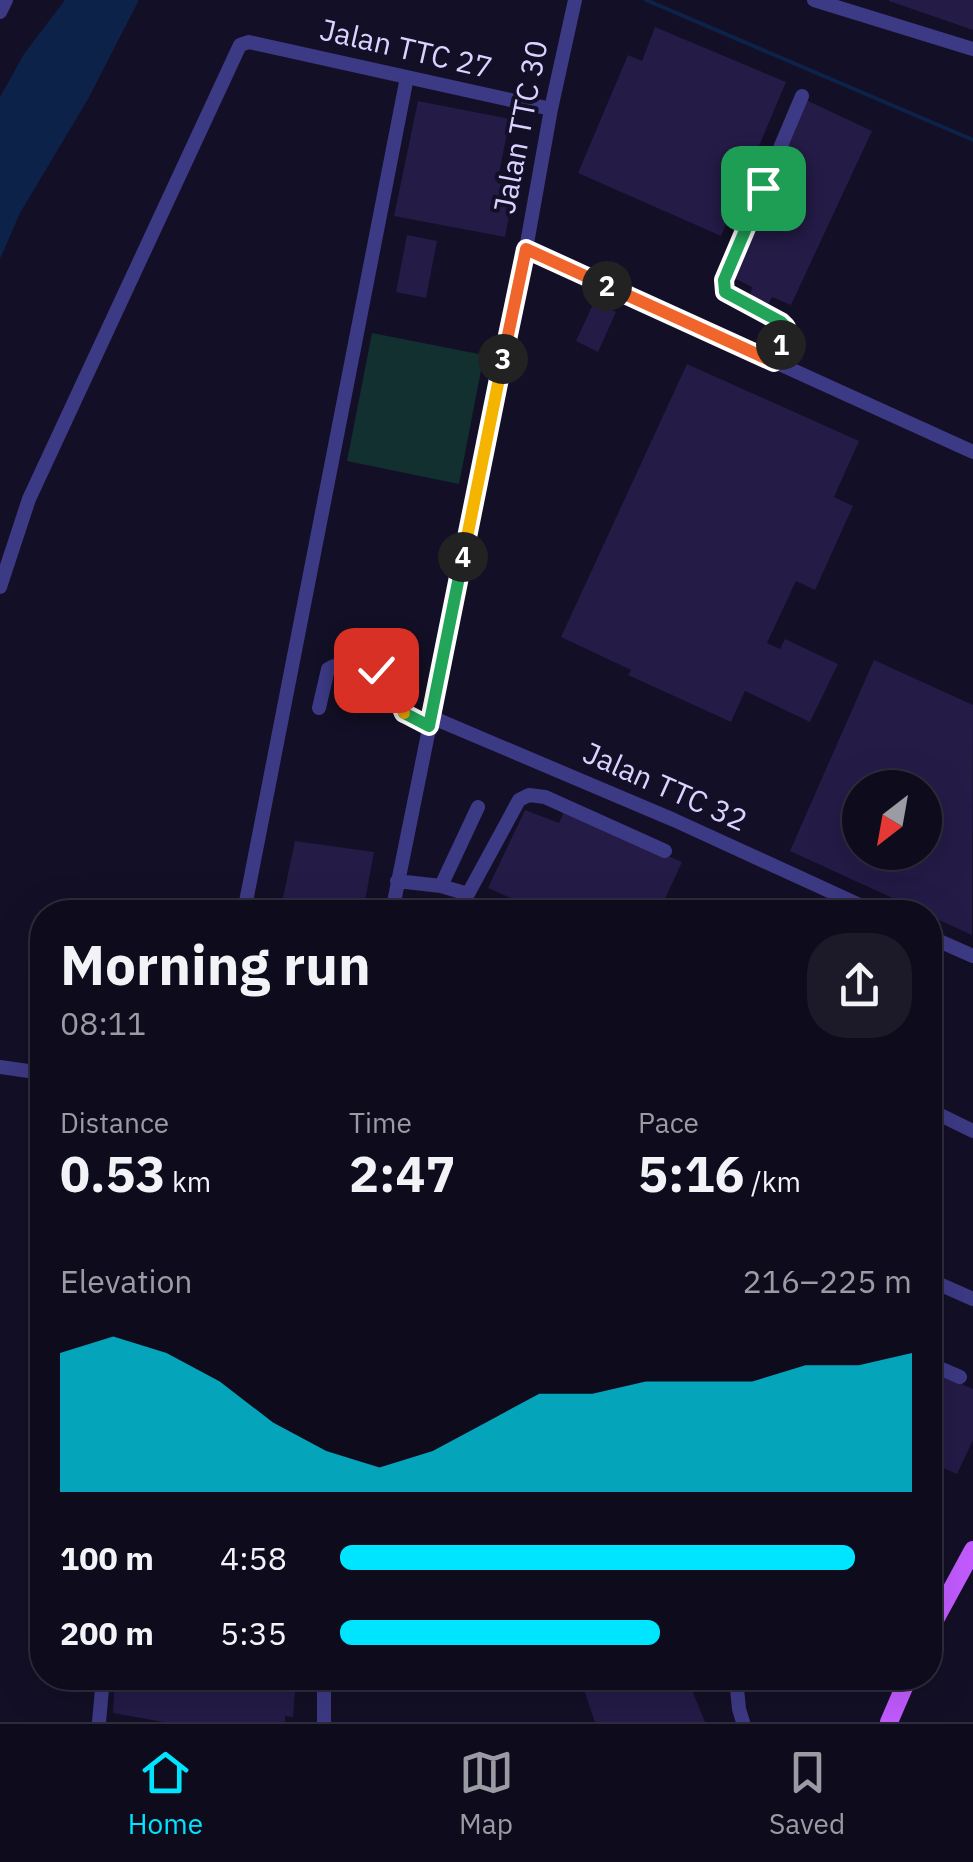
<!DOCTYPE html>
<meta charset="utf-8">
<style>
:root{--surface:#0e0b1c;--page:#1c1929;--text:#f1f3f6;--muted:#9b9ba3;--line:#2e2b3b;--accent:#00e5ff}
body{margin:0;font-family:"IBM Plex Sans",sans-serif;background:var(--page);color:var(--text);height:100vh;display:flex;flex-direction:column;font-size:38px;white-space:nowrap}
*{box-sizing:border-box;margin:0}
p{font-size:32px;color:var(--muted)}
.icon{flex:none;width:55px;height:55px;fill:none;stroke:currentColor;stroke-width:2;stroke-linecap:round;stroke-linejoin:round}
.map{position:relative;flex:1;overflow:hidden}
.details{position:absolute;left:30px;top:900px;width:912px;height:790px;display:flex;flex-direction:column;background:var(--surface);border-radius:40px;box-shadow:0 10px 40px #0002,0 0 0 2px var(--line)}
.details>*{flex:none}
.needle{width:65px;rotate:211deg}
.tools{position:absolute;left:842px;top:770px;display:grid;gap:20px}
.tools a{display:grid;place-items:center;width:100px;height:100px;border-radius:50%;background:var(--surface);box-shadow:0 10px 40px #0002,0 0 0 2px var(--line);font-size:50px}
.pin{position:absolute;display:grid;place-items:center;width:85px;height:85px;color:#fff;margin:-42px;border-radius:20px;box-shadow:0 5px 15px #0006}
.km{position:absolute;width:50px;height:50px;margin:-25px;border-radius:50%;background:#222;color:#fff;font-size:28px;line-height:50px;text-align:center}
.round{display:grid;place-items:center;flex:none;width:105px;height:105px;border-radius:40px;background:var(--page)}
.overview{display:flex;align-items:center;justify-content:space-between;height:170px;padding:0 30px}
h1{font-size:55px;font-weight:700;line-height:75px}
.figures{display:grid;grid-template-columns:repeat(3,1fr);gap:15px;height:170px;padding:10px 30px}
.figures div{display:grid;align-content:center}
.figures b{font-size:50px;font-weight:700}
.figures small{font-size:28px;font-weight:400}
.figures p{font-size:28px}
.chart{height:280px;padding:20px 30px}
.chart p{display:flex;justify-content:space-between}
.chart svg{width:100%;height:180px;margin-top:10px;fill:var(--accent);opacity:.7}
ul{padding:0 30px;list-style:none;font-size:32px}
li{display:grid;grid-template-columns:160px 120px 1fr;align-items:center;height:75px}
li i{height:25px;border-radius:12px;background:var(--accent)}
.tab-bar{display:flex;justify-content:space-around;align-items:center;height:140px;border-top:2px solid var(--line);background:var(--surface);font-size:28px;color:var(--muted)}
.tab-bar a{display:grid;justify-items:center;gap:5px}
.tab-bar .on{color:var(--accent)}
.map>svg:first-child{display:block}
</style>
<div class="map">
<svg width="973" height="1722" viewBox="0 0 973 1722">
<rect width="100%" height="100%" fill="#130f26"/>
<path fill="#12302f" d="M372 333 484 355 459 484 347 461Z"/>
<path fill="#0c2248" d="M65 0H139L88 99 20 213 0 259V97L24 54Z"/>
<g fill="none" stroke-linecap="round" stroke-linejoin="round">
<path stroke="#0c2248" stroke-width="4" d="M646 0 973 140"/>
</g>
<path fill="#241b47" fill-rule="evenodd" d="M973 0V30L889 1V0Z
M655 27 786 82 721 236 578 173 628 55 642 61Z
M806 100 872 131 791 305 772 297 766 308 749 300 752 287 730 276Z
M418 101 510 119 497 183 514 186 505 237 394 216Z
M407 235 437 241 426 298 396 292Z
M594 302 616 312 598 352 576 341Z
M687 364 859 441 834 497 853 506 815 590 796 581 767 643 780 649 785 639 838 664 810 722 745 691 731 722 628 675 631 670 561 637Z
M874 660 973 705 972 935 930 916V912H923L790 851ZM860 788H925V852H860Z
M525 810 559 823 564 811 682 862 659 912H516L520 902 488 888Z
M295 841 374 852 363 912H280Z
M930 1370 973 1389V1440L957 1474 930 1462Z
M115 1678H296L293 1717 285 1716V1722H163L113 1713Z
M580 1678H687L705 1722H595Z"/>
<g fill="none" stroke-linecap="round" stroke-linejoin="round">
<path stroke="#3d3a85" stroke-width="14" d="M814 0 973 49
M0 12 6 0
M526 249 973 452
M774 361C779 349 791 333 781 322L725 292 724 280 802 96
M0 587 29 499 240 45 249 42 551 109
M319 708 328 669C343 659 380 665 391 681 398 691 399 703 404 714L429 727
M431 717 674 820 875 912
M397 881 441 886 468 894 460 912
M441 886 478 807
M468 894 519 800 529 795 545 797 665 851
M244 912 407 77
M392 912 526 249 551 109 575 0
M930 937 973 956
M0 1067 42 1073
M930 1110 973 1131
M930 1280 973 1299
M930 1364 960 1377
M736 1678 739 1709 743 1722
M99 1722 103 1678
M324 1722V1678"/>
<path stroke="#c25bff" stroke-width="18" d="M930 1629 973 1550
M889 1722 908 1678"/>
</g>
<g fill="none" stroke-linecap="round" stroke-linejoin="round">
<defs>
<path id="split-1" d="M763 188 724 280 725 292 781 322 786 327V334L781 345"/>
<path id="split-2" d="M607 286 774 362 781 345"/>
<path id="split-3" d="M503 359 526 249 607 286"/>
<path id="split-4" d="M463 557 503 359"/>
<path id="split-5" d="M404 713 429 726 463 557"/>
<path id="split-6" d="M376 670C396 680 395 696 404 713"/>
</defs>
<use href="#split-1" stroke="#fff" stroke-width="20"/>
<use href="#split-2" stroke="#fff" stroke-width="20"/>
<use href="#split-3" stroke="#fff" stroke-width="20"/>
<use href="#split-4" stroke="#fff" stroke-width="20"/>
<use href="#split-5" stroke="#fff" stroke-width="20"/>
<use href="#split-6" stroke="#fff" stroke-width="20"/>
<use href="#split-1" stroke="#22a559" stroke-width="12"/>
<use href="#split-2" stroke="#f0652b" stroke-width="12"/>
<use href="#split-3" stroke="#f0652b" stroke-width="12"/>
<use href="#split-4" stroke="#f5b400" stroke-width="12"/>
<use href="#split-5" stroke="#22a559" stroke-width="12"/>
<use href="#split-6" stroke="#f5b400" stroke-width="12"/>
</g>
<g text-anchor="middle" stroke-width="8" stroke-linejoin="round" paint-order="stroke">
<g font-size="30" fill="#d9d4ff" stroke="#130f26">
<text transform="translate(406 49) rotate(13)" y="10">Jalan TTC 27</text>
<text transform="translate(521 127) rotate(-79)" y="10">Jalan TTC 30</text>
<text transform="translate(665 787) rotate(24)" y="10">Jalan TTC 32</text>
</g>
</g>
</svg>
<div class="tools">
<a><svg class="needle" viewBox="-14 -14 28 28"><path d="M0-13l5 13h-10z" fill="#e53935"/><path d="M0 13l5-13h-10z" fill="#9b9ba3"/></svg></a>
</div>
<div class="pin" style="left:763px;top:188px;background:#1e9e55"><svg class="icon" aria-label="arrive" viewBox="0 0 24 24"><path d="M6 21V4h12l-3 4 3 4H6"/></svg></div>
<div class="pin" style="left:376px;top:670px;background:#d93025"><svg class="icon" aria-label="check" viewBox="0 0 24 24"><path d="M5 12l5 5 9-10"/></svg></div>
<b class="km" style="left:781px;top:345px">1</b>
<b class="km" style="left:607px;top:286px">2</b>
<b class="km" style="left:503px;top:359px">3</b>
<b class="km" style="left:463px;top:557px">4</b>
<section class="details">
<div class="overview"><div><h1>Morning run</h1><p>08:11</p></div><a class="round"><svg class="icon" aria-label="share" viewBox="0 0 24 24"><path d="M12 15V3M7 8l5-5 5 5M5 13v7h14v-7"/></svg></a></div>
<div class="figures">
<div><p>Distance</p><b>0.53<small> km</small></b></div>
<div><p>Time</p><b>2:47</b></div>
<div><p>Pace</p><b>5:16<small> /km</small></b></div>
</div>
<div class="chart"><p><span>Elevation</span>216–225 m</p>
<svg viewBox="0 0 160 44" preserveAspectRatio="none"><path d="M0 44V10L10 6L20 10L30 17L40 27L50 34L60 38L70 34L80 27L90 20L100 20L110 17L120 17L130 17L140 13L150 13L160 10V44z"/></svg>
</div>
<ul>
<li><b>100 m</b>4:58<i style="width:90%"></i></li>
<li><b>200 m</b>5:35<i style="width:56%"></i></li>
</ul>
</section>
</div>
<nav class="tab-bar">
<a class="on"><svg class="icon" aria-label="home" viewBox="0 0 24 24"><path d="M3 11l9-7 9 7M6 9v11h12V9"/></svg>Home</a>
<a><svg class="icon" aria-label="map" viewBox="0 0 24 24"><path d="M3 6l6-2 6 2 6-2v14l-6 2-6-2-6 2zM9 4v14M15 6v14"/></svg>Map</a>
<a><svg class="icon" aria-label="saved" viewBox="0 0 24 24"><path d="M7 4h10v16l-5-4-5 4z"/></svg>Saved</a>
</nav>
